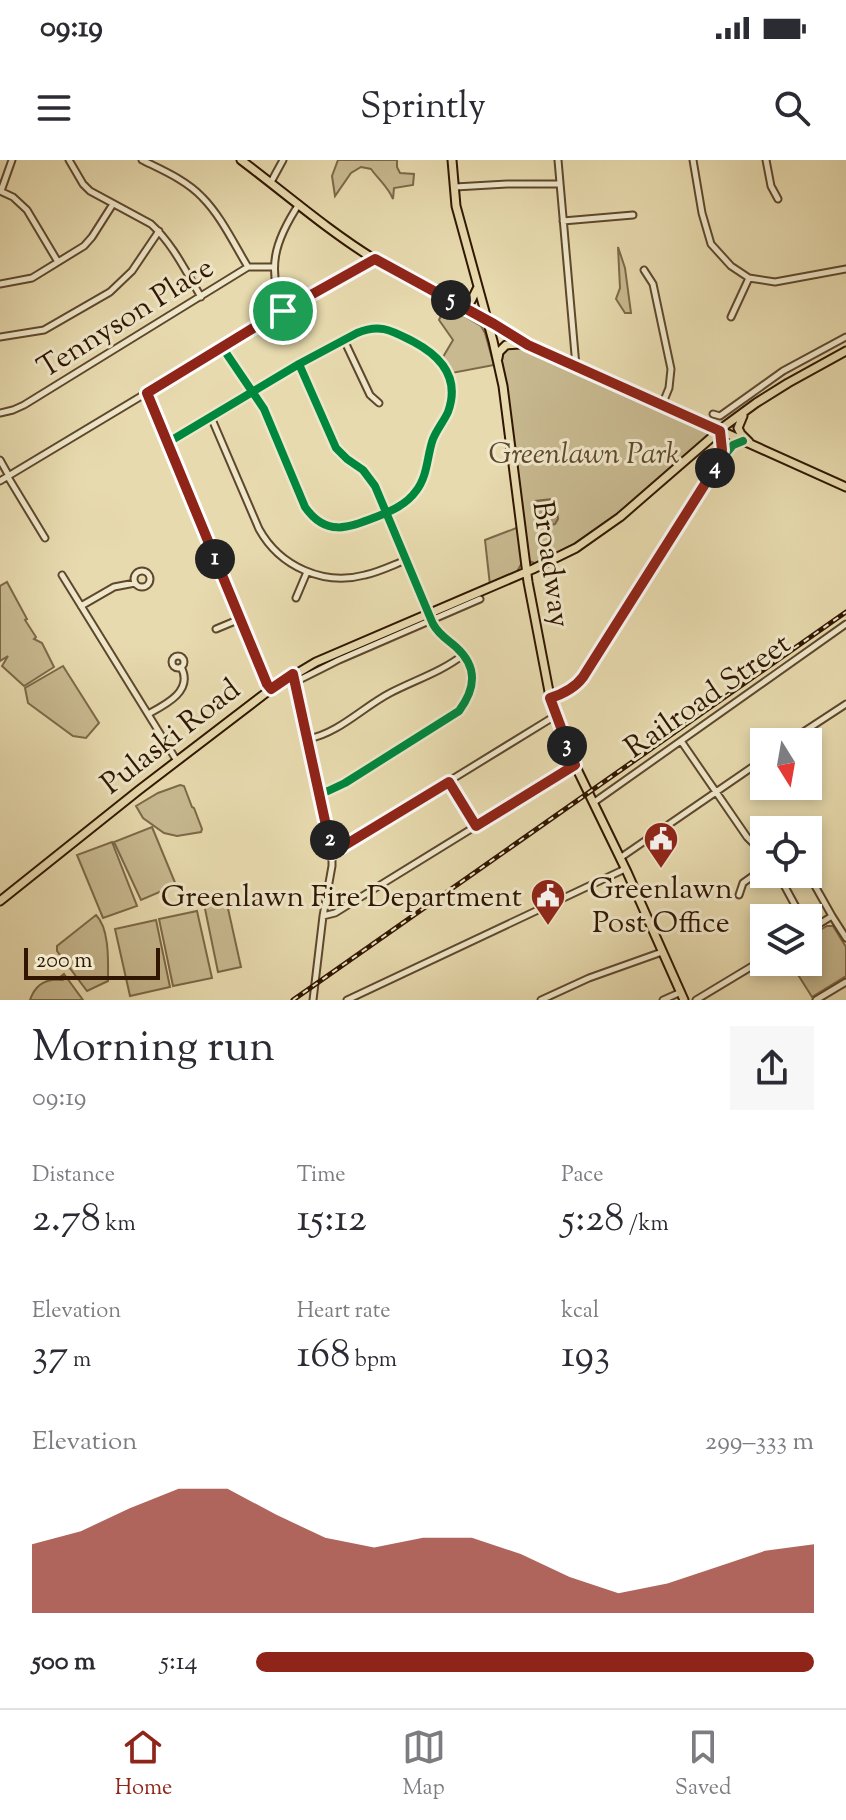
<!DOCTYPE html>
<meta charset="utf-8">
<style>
:root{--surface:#fff;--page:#f7f7f7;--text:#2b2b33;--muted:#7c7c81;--line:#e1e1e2;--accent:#8f2418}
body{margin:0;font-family:"Sorts Mill Goudy",serif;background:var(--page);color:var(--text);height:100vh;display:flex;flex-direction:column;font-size:30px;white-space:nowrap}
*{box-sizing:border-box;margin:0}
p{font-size:26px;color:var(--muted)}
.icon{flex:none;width:44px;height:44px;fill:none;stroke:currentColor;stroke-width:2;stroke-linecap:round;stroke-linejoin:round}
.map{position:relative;height:840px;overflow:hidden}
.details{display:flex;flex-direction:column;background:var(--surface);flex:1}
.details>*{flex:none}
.needle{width:52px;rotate:169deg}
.tools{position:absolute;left:750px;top:568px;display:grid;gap:16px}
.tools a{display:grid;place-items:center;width:72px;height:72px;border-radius:0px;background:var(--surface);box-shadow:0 4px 12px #0003;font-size:40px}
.scale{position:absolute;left:24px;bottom:20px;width:136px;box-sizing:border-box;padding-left:8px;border:4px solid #301600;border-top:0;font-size:22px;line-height:28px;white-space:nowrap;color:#301600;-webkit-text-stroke:6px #efe7ca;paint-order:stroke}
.pin{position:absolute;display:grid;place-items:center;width:68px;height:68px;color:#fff;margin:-34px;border:4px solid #fff;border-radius:50%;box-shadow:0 2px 8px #0007}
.km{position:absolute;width:40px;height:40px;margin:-20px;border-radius:50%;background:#222;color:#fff;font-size:22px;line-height:40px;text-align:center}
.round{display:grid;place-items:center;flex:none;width:84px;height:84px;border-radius:0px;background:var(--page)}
.overview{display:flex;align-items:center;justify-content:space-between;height:136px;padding:0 32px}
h1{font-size:44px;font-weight:600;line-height:60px}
.figures{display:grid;grid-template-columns:repeat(3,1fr);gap:12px;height:136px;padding:8px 32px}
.figures div{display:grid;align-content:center}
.figures b{font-size:40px;font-weight:600}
.figures small{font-size:22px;font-weight:400}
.figures p{font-size:22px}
.chart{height:224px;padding:16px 32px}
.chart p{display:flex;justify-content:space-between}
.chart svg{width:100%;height:144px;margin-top:8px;fill:var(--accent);opacity:.7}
ul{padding:0 32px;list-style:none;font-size:26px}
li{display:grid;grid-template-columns:128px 96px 1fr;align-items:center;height:60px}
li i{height:20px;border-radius:10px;background:var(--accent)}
.status{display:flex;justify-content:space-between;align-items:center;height:56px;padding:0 40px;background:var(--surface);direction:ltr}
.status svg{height:22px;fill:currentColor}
header{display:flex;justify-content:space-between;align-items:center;height:104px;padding:0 32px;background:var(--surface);font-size:36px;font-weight:600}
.tab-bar{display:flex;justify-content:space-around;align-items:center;height:112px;border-top:2px solid var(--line);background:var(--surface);font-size:22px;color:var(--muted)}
.tab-bar a{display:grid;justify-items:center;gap:4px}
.tab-bar .active{color:var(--accent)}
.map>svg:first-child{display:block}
</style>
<div class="status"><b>09:19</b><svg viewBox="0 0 49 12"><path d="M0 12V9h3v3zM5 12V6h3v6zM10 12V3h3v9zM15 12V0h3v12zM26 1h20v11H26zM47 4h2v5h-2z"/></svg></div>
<header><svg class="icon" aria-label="menu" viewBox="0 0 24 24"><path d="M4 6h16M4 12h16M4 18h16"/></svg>Sprintly<svg class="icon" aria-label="search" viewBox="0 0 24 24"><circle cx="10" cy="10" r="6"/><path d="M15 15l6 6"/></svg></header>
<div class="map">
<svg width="846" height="840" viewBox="0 0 846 840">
<rect width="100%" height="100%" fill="#e7daae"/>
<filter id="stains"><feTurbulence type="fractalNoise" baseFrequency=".0025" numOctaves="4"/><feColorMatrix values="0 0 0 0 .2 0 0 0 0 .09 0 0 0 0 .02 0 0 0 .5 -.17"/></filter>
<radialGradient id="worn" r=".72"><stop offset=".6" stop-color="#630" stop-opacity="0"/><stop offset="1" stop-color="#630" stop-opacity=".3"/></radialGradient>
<path fill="#c8b990" stroke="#7c6848" stroke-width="2" d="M338 0H397V7L400 13 414 14 413 25 394 28 393 39C388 27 379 20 371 9L361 7 351 13 335 36 332 16Z
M618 87 625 108 631 153H625L616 139 620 128Z
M446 145 481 166 485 173 494 205 452 213 443 197 453 180 439 160Z
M514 185 712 273 620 352 574 384 537 404 529 401 501 195V190Z
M519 367 523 401 515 415 490 425 485 380Z
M7 422 27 459 25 460 36 477 34 479 42 483 54 507 24 526 2 506 8 496 0 501V426Z
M63 506 99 563 86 578 73 576 28 543 25 528Z
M180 625 184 626 192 647 194 648 202 669 201 672 177 676 164 673 143 658 136 646 158 633Z
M152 667 176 725 141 740 114 682Z
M112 682 137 746 103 758 77 695Z
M225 735 241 807 218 812 203 739Z
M197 751 212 818 173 826 159 759Z
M96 755C110 769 108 803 108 821L87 831 57 791V786Z
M156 760 170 827 130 836 115 769Z
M827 766H833L846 787V816L812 837 790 802H808V777Z
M64 814 83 840H30C35 825 46 818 62 820L60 817Z"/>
<path fill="#a99773" stroke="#796345" stroke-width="2" d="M552 339 556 341 558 359 555 364 543 366 536 361 533 344 535 341Z"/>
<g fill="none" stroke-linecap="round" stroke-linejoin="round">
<defs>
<path id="minor" d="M69 0 83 24 90 31 151 64C173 84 186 112 201 137
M142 0C162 10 186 20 202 37 221 56 234 84 248 107
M558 0 576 206
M693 0 702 53 711 84 731 106 749 118 775 122 846 109
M766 0 771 26 778 39
M271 22 283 0
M455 27 507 24H559
M0 31 13 37 27 50 58 102
M1 31 12 0
M563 61 633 55
M644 110 653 124 671 209 669 228 662 245
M0 124 32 118 84 86 92 77 113 44
M283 151C267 108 274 82 299 44
M731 157 749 118
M0 177 44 170 110 132 132 111 159 71
M344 180 370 235 379 243
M299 204 336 288 347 299 363 310 375 326 433 464C439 475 447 479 456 487 478 507 476 528 459 551L345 623 328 631 319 632
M147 233 271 529
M0 253 13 250 24 245 248 107H273
M713 254 720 256 783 211 846 177
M211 257 259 369C280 407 324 426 365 415 379 412 393 405 406 400
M167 283 299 204 357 173C381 163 392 171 414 182 442 197 460 219 448 252 444 261 437 269 433 279 427 295 428 316 416 331 406 345 391 351 376 357 348 368 326 377 305 347L264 249 222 187
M0 300 9 316
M719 300 722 290 720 271
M8 317 45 378
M0 321 283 151 374 99
M134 419a8 8 0 1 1 16 0a8 8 0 1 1-16 0Z
M62 415 177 601
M296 438 307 412
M81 446 114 427 135 423
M216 469 240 459
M172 502a6 6 0 1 1 12 0a6 6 0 1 1-12 0Z
M293 515 332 693V706L323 756 313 840
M295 522 339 500 480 439
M550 538 566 532 579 522 717 305 733 285 742 281
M148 554C165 545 194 531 181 507
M308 579C339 573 363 547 390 533 415 520 441 512 463 495
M681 581 747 677 764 694
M788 582 846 544
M449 622 475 665
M593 643 846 464
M332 693 555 556
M620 698 764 599
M778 714 802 758
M810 717 832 756
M739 735 743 723 764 708
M323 756 335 753 575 605
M808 771 832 756 846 778
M347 840 625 709
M541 840 589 818 662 792
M663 840 681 832
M696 840 764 799
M816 840 846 822"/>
<path id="major" d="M241 0C285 33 327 70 374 99 422 127 472 151 519 180L846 327
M452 0 456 46 493 181 503 226 528 422 551 542 575 605 627 712 684 840
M458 144H464L471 141 477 129
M498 198 499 192 506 185 520 184
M743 256 738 268 741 274 749 282
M0 741 139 630 271 529 316 502 533 409 576 388 620 357 726 265 756 243 788 223 846 191"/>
</defs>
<use href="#minor" stroke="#5e472c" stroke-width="9"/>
<use href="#major" stroke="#301600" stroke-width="11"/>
<use href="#minor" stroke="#efe7ca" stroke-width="5"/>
<use href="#major" stroke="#e7daae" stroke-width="7"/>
<defs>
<path id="rail" d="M293 840 846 452"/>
</defs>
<use href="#rail" stroke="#301600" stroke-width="5"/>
<use href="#rail" stroke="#efe7ca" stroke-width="2" stroke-dasharray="6" stroke-linecap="butt"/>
<defs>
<path id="cycleway" d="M299 204 336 288 347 299 363 310 375 326 433 464C439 475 447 479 456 487 478 507 476 528 459 551L345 623 328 631 319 632
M167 283 299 204 357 173C381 163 392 171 414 182 442 197 460 219 448 252 444 261 437 269 433 279 427 295 428 316 416 331 406 345 391 351 376 357 348 368 326 377 305 347L264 249 222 187
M550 538 566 532 579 522 717 305 733 285 743 281"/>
</defs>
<use href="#cycleway" stroke="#efe7ca" stroke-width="13"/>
<use href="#cycleway" stroke="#00873e" stroke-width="8"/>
</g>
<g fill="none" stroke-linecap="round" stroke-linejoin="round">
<defs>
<path id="route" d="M375 99 494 164 528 185 720 271 722 290 717 305 583 517C575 528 563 534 550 538L575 605 476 666 449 622 332 693 293 514 271 529 267 524 147 233 268 159Z"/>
</defs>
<use href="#route" stroke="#fff" stroke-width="16"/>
<use href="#route" stroke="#8f2418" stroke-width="10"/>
</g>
<defs>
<symbol id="civic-pin" viewBox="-11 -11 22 30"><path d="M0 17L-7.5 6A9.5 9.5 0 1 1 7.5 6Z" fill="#8f2418" stroke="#efe7ca"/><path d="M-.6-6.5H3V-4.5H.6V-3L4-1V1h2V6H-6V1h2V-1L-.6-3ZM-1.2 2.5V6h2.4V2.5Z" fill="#fff"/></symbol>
</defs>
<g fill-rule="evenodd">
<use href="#civic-pin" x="641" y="659" width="40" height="54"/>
<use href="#civic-pin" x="528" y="716" width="40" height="54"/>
</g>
<g text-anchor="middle" stroke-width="6" stroke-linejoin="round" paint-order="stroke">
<g font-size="30" fill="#301600" stroke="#efe7ca">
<text transform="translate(125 157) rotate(-32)" y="10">Tennyson Place</text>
<text transform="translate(552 404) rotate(82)" y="10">Broadway</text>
<text transform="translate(707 535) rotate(-35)" y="10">Railroad Street</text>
<text transform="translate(170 576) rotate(-38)" y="10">Pulaski Road</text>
</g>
<g font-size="30" font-style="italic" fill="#5e472b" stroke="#efe7ca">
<text x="584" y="303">Greenlawn Park</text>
</g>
<g font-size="30" fill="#301600" stroke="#efe7ca">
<text x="661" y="738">Greenlawn<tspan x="661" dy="34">Post Office</tspan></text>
<text x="522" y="746" text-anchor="end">Greenlawn Fire Department</text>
</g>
</g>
<rect width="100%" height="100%" filter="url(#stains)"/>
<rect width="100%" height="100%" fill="url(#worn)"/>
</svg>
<div class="tools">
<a><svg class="needle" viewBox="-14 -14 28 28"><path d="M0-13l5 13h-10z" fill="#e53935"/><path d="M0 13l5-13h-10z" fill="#7c7c81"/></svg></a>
<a><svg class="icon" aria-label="locate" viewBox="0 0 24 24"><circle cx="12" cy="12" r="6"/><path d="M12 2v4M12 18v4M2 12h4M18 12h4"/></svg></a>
<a><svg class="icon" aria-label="layers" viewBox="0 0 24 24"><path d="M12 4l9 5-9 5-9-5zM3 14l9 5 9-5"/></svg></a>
</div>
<div class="scale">200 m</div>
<div class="pin" style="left:283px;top:151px;background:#1e9e55"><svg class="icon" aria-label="arrive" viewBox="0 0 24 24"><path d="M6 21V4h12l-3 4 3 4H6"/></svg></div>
<b class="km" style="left:215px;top:399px">1</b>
<b class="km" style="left:330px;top:680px">2</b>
<b class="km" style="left:567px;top:586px">3</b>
<b class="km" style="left:715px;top:308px">4</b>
<b class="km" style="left:451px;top:140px">5</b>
</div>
<section class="details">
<div class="overview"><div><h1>Morning run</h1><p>09:19</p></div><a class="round"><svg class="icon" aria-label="share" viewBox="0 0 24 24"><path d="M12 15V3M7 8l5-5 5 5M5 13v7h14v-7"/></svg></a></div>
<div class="figures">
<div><p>Distance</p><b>2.78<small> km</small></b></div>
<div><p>Time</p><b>15:12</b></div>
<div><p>Pace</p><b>5:28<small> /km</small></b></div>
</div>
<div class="figures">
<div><p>Elevation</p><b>37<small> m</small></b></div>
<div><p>Heart rate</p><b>168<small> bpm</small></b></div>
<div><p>kcal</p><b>193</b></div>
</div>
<div class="chart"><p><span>Elevation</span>299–333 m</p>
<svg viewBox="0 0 160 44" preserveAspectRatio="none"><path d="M0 44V23L10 19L20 12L30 6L40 6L50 14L60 21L70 24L80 21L90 21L100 26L110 33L120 38L130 35L140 30L150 25L160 23V44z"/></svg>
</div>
<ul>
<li><b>500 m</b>5:14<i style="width:100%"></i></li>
</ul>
</section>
<nav class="tab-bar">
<a class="active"><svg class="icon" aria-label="home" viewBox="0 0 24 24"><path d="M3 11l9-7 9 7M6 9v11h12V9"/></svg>Home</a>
<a><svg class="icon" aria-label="map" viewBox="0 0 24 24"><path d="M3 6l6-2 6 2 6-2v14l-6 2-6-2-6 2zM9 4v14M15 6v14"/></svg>Map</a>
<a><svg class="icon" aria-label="saved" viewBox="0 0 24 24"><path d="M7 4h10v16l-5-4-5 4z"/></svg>Saved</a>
</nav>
